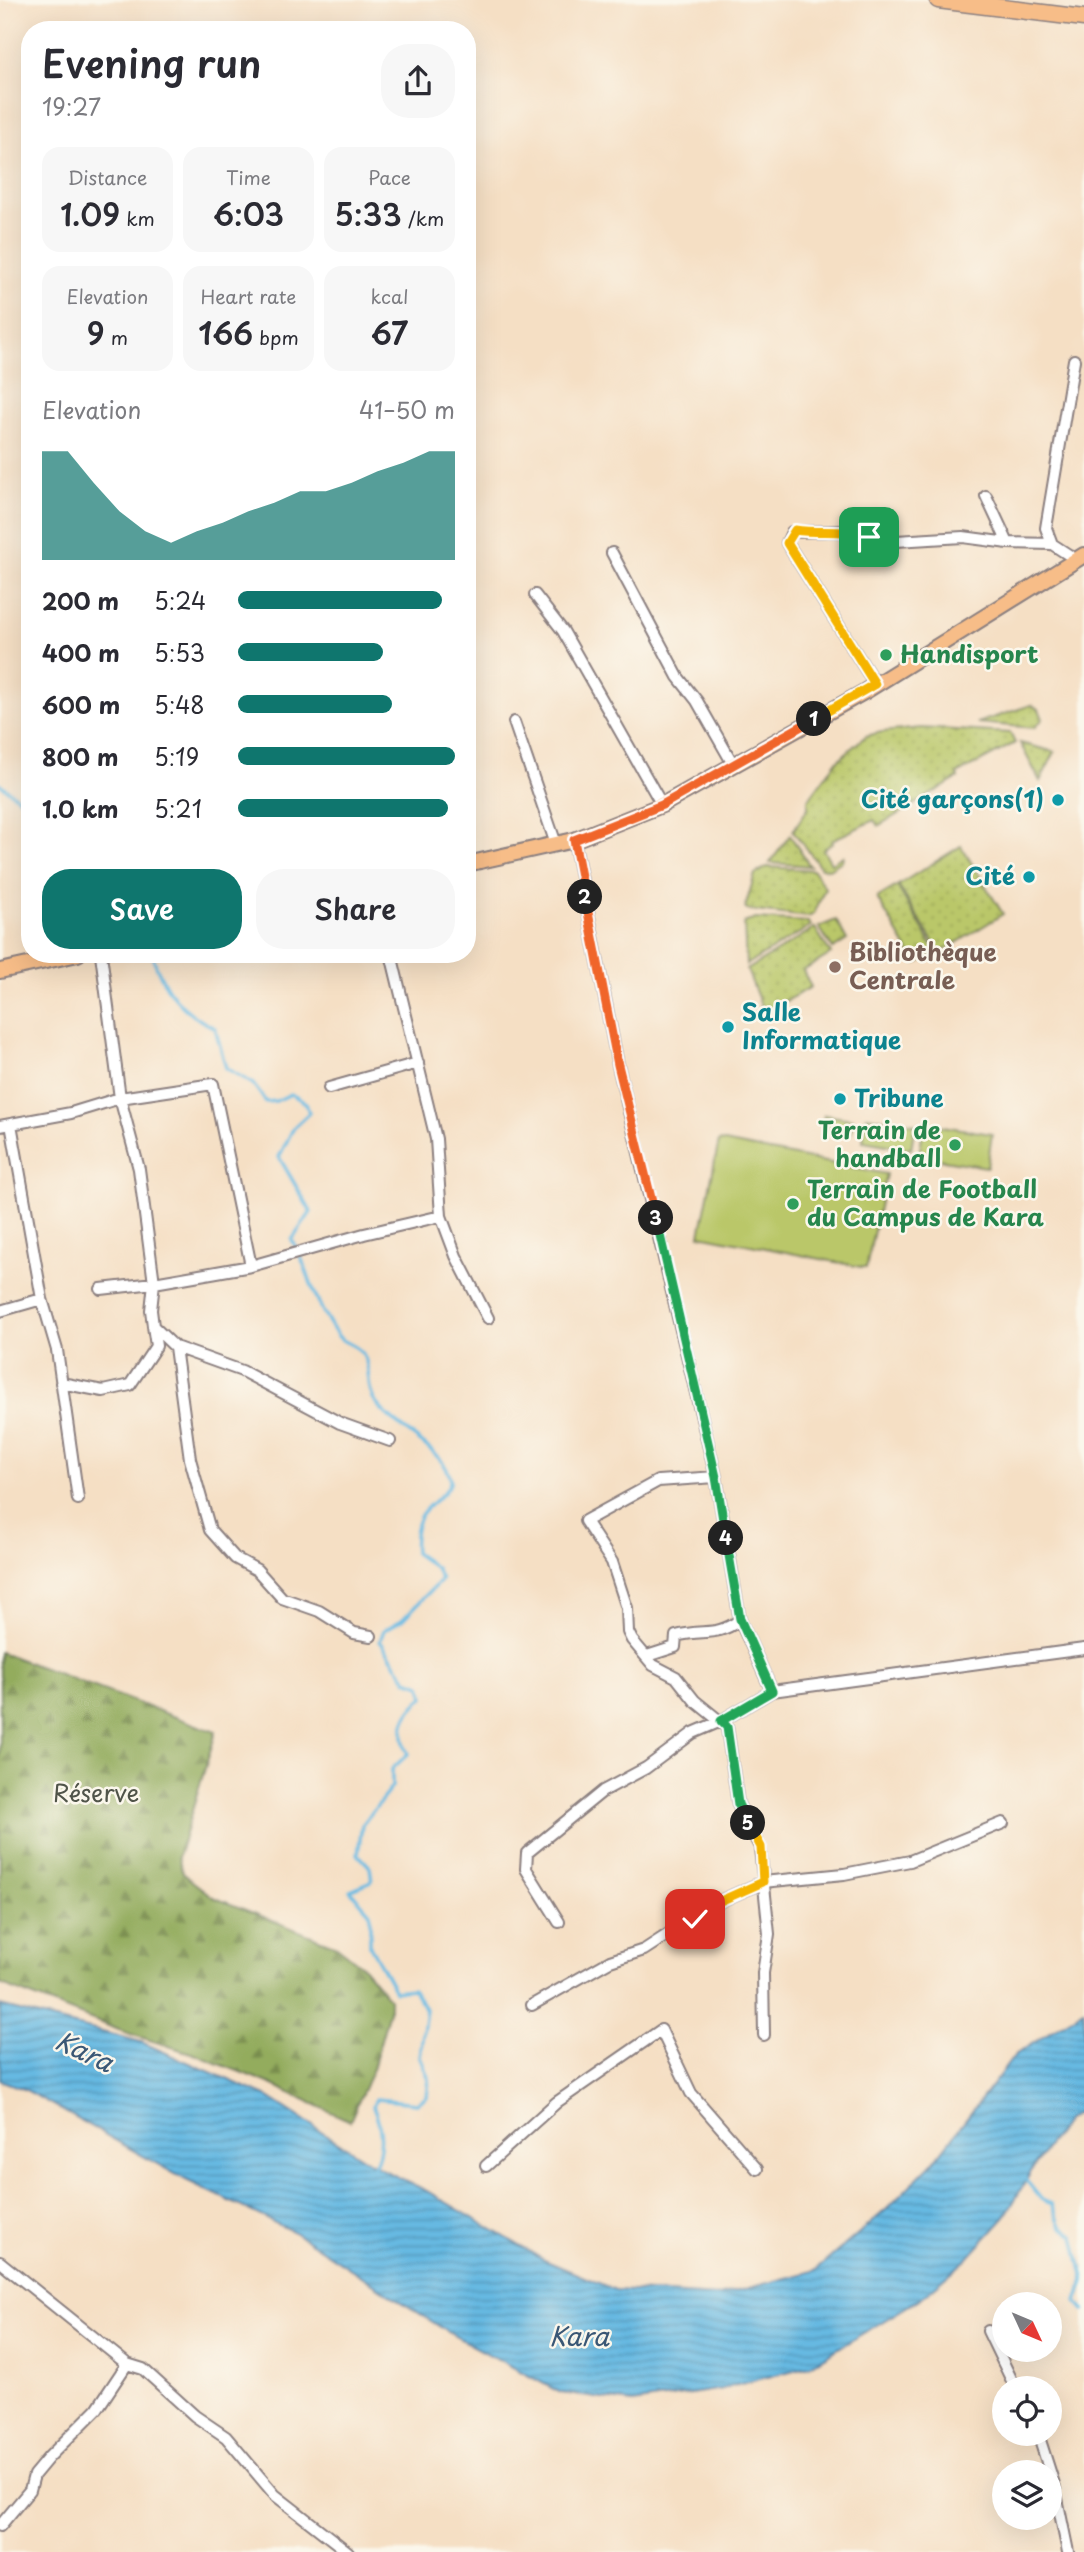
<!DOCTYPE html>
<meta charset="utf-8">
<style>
:root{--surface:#fff;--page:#f7f7f7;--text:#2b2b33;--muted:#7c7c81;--accent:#0f766e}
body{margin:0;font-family:"Playpen Sans",sans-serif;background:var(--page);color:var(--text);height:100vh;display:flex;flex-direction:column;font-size:26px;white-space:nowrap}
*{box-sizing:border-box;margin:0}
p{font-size:23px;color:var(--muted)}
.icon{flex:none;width:38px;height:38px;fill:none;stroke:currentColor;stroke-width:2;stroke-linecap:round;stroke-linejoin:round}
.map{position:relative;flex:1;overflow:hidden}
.details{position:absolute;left:21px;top:21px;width:455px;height:942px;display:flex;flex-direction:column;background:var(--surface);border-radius:28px;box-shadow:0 7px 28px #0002}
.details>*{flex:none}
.needle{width:46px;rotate:134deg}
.buttons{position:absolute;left:992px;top:2292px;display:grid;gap:14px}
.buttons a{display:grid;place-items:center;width:70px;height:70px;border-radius:50%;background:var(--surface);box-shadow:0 7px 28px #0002;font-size:35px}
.pin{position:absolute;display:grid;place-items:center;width:60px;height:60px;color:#fff;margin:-30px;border-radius:14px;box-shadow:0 4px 10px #0006}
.km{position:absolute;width:35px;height:35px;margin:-18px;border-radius:50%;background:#222;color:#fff;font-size:19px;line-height:35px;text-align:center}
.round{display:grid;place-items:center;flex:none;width:74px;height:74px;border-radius:28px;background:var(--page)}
.headline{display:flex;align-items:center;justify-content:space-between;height:119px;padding:0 21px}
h1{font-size:38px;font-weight:600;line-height:52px}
.stats{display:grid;grid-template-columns:repeat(3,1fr);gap:10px;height:119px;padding:7px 21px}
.stats div{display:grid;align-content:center;border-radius:18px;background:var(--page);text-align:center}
.stats b{font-size:30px;font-weight:600}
.stats small{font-size:19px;font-weight:400}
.stats p{font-size:19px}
.chart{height:196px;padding:14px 21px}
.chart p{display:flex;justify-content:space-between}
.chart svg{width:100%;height:126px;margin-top:7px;fill:var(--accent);opacity:.7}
.button{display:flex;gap:14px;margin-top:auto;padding:14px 21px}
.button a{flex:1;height:80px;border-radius:28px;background:var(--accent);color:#fff;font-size:28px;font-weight:600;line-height:80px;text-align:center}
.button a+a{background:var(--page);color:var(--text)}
ul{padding:0 21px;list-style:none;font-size:23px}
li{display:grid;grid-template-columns:112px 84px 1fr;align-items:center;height:52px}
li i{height:18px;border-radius:9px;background:var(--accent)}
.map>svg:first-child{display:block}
</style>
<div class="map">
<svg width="1084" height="2552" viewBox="0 0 1084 2552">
<defs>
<pattern id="grass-dots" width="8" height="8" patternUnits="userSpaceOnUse" patternTransform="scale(1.75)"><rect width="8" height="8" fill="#bac769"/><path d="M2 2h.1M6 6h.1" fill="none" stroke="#a0ab5c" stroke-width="1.8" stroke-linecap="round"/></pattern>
<pattern id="forest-firs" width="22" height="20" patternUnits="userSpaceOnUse" patternTransform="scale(1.75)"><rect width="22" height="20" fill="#93ac5d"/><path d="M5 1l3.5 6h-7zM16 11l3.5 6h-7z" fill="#788c4e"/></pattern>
<pattern id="water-rules" width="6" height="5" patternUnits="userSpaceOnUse" patternTransform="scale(1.75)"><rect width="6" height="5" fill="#66b9e2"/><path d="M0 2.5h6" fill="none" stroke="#5496b8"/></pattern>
</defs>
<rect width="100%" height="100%" fill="#fbf7ec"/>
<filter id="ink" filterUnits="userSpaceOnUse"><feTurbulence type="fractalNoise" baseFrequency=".0143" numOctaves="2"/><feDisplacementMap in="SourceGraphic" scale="14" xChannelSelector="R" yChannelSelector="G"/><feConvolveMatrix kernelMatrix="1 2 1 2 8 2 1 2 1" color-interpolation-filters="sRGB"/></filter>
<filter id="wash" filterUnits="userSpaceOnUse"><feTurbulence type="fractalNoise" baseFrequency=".00686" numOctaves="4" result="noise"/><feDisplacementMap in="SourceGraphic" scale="28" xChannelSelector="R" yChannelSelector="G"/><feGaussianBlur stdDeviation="1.57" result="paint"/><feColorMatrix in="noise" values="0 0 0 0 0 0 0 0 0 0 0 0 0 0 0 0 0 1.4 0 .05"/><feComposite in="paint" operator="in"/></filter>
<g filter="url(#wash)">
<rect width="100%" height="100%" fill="#f5dfc4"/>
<path fill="url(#grass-dots)" stroke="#6e7452" stroke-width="2" d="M1031 705 1039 709 1043 719 1034 728 977 723Z
M921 728 1010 733 1015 743 957 774 958 778 878 826 874 820 832 840 833 843 823 849 831 863 843 856 842 861 829 869 821 868 793 831 808 808V800L836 762 855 745 866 736 882 732Z
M1020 743 1055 752 1040 781Z
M790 835 810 866 770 863Z
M961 846 1003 914 940 953 898 885Z
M767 867 813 870 825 888 814 914 808 917 747 910 745 908 755 874Z
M897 886 936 952 916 964 877 898Z
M755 919 808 922 811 926 746 965 744 923Z
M836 920 847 940 833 949 819 927Z
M815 928 831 954 803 971 811 987 764 1013 747 970Z"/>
<path fill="url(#forest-firs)" stroke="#5a674c" stroke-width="2" d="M0 1652 216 1732 178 1857 183 1874 213 1897 337 1946 362 1966 389 1998V2011L373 2069 350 2121 271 2084 194 2054 124 2032 0 1984Z"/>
<path fill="#bac769" stroke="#6e7452" stroke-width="2" d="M824 1115 853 1119 851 1133 822 1129Z
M867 1116 915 1124 911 1149 863 1141Z
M924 1123 992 1134 987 1167 919 1156Z
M719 1141 886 1174 866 1268 700 1235Z"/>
<path fill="url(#water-rules)" stroke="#446e8e" stroke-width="2" d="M0 2006 141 2042 268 2097 375 2166 425 2190 544 2260 615 2290 719 2296 816 2270 888 2208 935 2160 1015 2055 1084 2010V2109L1067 2119 1036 2163 1005 2217 967 2259 921 2298 809 2366 722 2389 633 2403 561 2393 451 2334 294 2232 186 2180 24 2089 0 2080Z"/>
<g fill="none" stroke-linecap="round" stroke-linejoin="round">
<path stroke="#66b9e2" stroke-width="3.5" d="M0 784 30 807
M152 954C162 988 182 1013 215 1028L226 1068 253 1084 266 1102 276 1101 291 1094 306 1103 309 1113 294 1127 279 1157 311 1212 292 1240C307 1263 311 1293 326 1317 330 1324 335 1334 341 1339 348 1344 358 1346 363 1354 372 1370 365 1387 376 1403 394 1428 443 1449 450 1477 454 1492 426 1503 420 1517 414 1528 414 1541 415 1553L436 1568 441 1580 402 1620 384 1630 380 1641 407 1680 421 1685 424 1697C404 1713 397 1731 408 1754L392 1769V1787L362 1825 358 1854 370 1867 372 1881 350 1890 370 1913V1946L395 1991 412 1989 426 2009 420 2057 429 2079 427 2097 417 2103 376 2099 373 2106C382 2126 384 2148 373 2169
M1024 2178 1042 2200 1052 2204 1061 2226 1074 2236 1084 2280 1077 2302 1084 2310"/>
</g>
</g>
<g filter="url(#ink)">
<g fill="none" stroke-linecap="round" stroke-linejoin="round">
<defs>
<path id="minor" d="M986 496 1008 543 1052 544 1075 559
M1052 544 1046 528 1074 360
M612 553 678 677 697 701 733 764
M535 595 563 631 662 805
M875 684 787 543 792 532 841 531 896 541 963 537 1008 543
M514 722 556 844
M574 840 618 1065 716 1477 740 1620 772 1691 1084 1649
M101 954 120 1098 139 1169 154 1283 151 1310 153 1326 175 1347 242 1371 340 1423 390 1441
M391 954 436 1139 441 1216 456 1256 488 1318
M329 1088 418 1063
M11 1124 42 1299 57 1350 78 1499
M0 1126 71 1113 120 1098 213 1084 251 1266
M101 1289 154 1283 251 1266 364 1234 441 1216
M0 1311 42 1299
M175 1347 190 1459 210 1530 235 1558 257 1570 282 1598 319 1611 354 1633 371 1636
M61 1383 103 1391 130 1385 156 1346 153 1326
M716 1477 658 1481 585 1521 612 1562 627 1608 628 1632 632 1640 653 1665 676 1677 695 1701 727 1727 738 1804 760 1847 769 1934 763 1973 764 2035
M647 1656 675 1647 676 1636C705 1628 714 1638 740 1620
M559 1922 526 1869 527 1853 603 1791 646 1768 693 1733 721 1721 772 1691
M532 2005 610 1961 644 1950 716 1903 763 1882 844 1874 910 1861 1003 1823
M486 2166 557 2102 661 2030 691 2093 757 2169
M0 2262 127 2364 143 2369 195 2416 226 2437 275 2495 348 2552
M988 2331 1016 2389
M1038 2434 1054 2484 1068 2552
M0 2526 30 2490 34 2475 49 2457 97 2409 127 2364"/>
<path id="major" d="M467 864 574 840 662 805 864 692 1084 555
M0 971 78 954"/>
<path id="highway" d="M938 0 1084 18"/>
</defs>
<use href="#minor" stroke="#8c8080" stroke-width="14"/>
<use href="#major" stroke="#8c8080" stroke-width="18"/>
<use href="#highway" stroke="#8c8080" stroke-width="19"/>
<use href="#minor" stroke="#fff" stroke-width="10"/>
<use href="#major" stroke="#f7bd88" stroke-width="14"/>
<use href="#highway" stroke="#f7bd88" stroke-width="16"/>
</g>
</g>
<g fill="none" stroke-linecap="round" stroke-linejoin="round" filter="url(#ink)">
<defs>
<path id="split-1" d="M814 719 875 684 787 543 795 530C820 534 844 528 869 537"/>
<path id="split-2" d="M585 897 574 840 662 805 814 719"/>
<path id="split-3" d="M585 897 618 1065 656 1218"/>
<path id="split-4" d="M656 1218 716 1477 726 1538"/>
<path id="split-5" d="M726 1538 740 1619 772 1691 721 1721 727 1727 738 1804 748 1823"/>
<path id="split-6" d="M695 1919 716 1903 763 1882 761 1847 748 1823"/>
</defs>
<use href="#split-1" stroke="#fff" stroke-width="14"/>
<use href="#split-2" stroke="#fff" stroke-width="14"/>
<use href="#split-3" stroke="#fff" stroke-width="14"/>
<use href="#split-4" stroke="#fff" stroke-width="14"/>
<use href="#split-5" stroke="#fff" stroke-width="14"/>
<use href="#split-6" stroke="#fff" stroke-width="14"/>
<use href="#split-1" stroke="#f5b400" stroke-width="9"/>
<use href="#split-2" stroke="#f0652b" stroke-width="9"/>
<use href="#split-3" stroke="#f0652b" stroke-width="9"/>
<use href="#split-4" stroke="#22a559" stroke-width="9"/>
<use href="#split-5" stroke="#22a559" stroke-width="9"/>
<use href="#split-6" stroke="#f5b400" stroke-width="9"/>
</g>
<g fill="#2e9e5b" stroke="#fbf7ec" stroke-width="2.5">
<circle cx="886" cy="655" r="7"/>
<circle cx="955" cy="1145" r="7"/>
<circle cx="793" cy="1204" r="7"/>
</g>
<g fill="#0f9aa8" stroke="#fbf7ec" stroke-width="2.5">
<circle cx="1058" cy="800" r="7"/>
<circle cx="1029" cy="877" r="7"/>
<circle cx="728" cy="1027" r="7"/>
<circle cx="840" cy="1099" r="7"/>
</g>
<circle fill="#8d6e63" stroke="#fbf7ec" stroke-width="2.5" cx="835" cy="967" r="7"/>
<g text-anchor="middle" stroke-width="5" stroke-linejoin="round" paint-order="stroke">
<g font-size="24" font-weight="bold" fill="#27864d" stroke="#fbf7ec" text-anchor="start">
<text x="900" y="663">Handisport</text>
<text x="941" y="1139" text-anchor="end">Terrain de<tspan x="941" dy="28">handball</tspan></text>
<text x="807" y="1198">Terrain de Football<tspan x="807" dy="28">du Campus de Kara</tspan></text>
</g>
<g font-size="24" font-weight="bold" fill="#0d838f" stroke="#fbf7ec" text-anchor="end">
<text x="1044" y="808">Cité garçons(1)</text>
<text x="1015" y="885">Cité</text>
<text x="742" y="1021" text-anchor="start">Salle<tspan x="742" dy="28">Informatique</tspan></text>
<text x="854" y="1107" text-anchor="start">Tribune</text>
</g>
<g font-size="24" font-weight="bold" fill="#785e54" stroke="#fbf7ec" text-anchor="start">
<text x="849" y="961">Bibliothèque<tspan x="849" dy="28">Centrale</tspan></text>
</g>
<g font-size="24" fill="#505449" stroke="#fbf7ec">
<text x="96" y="1802">Réserve</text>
</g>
<g font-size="26" font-style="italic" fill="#3a5775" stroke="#fbf7ec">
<text transform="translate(84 2052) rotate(25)" y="9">Kara</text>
<text x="579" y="2346">Kara</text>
</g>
</g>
</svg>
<div class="buttons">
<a><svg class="needle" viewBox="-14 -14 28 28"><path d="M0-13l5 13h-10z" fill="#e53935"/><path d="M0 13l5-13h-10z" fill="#7c7c81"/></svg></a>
<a><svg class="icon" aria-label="locate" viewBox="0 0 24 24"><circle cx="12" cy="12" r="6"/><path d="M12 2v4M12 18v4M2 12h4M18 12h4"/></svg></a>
<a><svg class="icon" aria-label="layers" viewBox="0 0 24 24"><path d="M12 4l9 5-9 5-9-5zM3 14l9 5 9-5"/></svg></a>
</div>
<div class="pin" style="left:869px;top:537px;background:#1e9e55"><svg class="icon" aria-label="arrive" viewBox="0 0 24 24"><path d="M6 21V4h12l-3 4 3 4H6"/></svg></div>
<div class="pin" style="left:695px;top:1919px;background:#d93025"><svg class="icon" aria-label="check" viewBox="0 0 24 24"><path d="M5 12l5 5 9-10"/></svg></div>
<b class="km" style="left:814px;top:719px">1</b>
<b class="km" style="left:585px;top:897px">2</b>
<b class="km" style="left:656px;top:1218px">3</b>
<b class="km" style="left:726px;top:1538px">4</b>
<b class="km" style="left:748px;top:1823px">5</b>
<section class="details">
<div class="headline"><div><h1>Evening run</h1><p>19:27</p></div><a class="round"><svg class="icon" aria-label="share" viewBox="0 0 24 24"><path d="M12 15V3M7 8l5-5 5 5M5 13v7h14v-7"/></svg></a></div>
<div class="stats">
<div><p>Distance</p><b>1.09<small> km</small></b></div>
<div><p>Time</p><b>6:03</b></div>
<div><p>Pace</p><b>5:33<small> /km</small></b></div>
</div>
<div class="stats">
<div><p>Elevation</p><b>9<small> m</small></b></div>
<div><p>Heart rate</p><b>166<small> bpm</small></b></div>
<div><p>kcal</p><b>67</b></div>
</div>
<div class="chart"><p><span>Elevation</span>41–50 m</p>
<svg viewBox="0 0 160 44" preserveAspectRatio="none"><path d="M0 44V6L10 6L20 17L30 27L40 34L50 38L60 34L70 31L80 27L90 24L100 20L110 20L120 17L130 13L140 10L150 6L160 6V44z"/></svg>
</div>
<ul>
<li><b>200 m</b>5:24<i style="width:94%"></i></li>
<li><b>400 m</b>5:53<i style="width:67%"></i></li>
<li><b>600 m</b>5:48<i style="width:71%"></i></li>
<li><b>800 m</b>5:19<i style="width:100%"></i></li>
<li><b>1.0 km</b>5:21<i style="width:97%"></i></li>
</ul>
<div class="button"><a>Save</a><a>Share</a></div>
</section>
</div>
